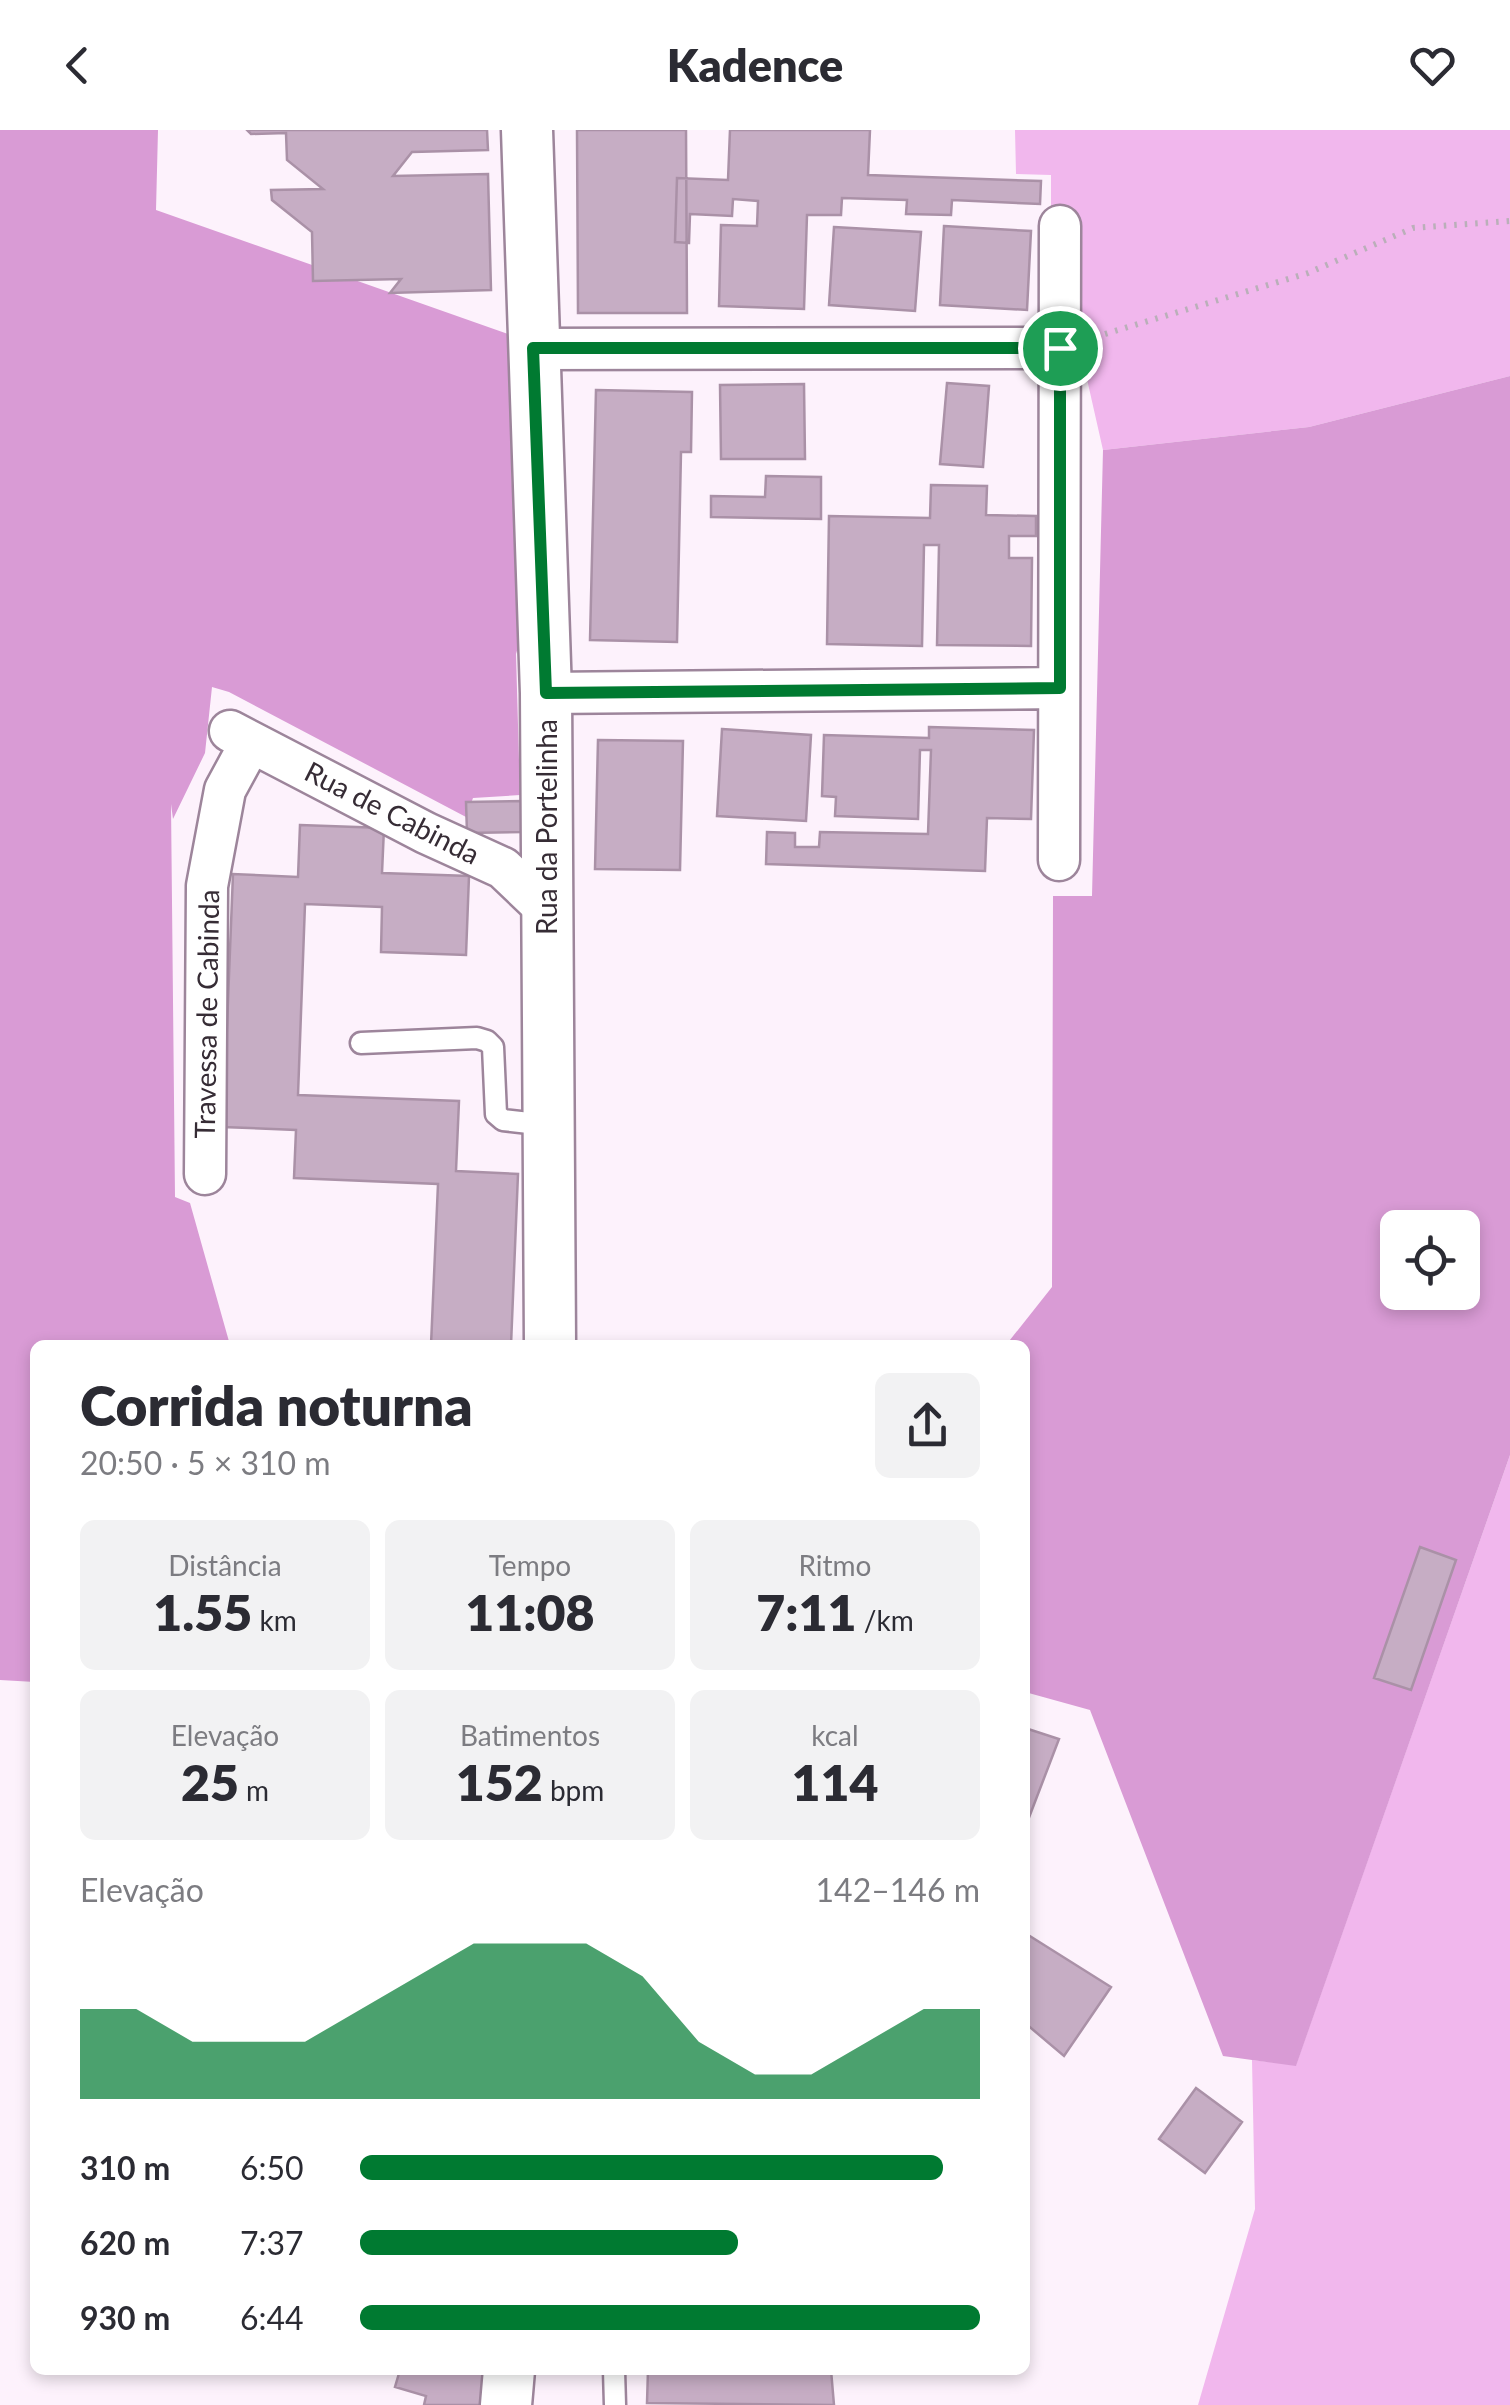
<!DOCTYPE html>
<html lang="pt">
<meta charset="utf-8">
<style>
:root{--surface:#fff;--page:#f2f2f3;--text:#2b2b33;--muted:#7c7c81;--accent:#007a31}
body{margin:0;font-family:Lato,sans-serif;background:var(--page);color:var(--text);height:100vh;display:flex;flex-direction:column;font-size:38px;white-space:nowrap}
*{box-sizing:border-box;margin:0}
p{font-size:32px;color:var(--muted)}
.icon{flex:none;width:55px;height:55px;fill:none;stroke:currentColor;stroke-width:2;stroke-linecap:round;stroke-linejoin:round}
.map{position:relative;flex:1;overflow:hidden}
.panel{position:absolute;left:30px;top:1210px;width:1000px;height:1035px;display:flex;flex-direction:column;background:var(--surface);border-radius:15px;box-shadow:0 5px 15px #0003}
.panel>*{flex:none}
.tools{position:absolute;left:1380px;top:1080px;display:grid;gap:20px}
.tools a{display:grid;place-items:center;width:100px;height:100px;border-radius:15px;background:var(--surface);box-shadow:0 5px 15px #0003;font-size:50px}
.pin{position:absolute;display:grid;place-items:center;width:85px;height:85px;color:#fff;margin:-42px;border:5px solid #fff;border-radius:50%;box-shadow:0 2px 10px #0007}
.round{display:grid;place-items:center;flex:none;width:105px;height:105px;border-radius:15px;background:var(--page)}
.overview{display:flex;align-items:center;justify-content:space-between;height:170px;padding:0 50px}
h1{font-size:55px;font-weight:800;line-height:75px}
.stats{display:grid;grid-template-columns:repeat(3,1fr);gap:15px;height:170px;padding:10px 50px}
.stats div{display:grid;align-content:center;border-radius:15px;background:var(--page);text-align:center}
.stats b{font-size:50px;font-weight:800}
.stats small{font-size:28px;font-weight:400}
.stats p{font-size:28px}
.chart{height:280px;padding:20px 50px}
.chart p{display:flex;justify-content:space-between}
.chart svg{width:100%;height:180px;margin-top:10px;fill:var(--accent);opacity:.7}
ul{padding:0 50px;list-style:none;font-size:32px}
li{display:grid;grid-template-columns:160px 120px 1fr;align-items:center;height:75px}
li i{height:25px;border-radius:12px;background:var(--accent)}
header{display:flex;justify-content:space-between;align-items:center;height:130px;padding:0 50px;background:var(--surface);font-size:45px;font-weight:800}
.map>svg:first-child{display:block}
</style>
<header><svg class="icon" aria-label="back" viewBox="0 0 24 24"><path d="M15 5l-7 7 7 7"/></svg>Kadence<svg class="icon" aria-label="heart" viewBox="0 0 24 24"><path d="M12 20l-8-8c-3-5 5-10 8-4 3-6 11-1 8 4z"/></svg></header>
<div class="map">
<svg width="1510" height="2275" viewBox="0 0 1510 2275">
<rect width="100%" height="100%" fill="#fdf2fc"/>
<path fill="#f1b7ed" d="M1015 0H1510V246L1309 297 1103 320 1051 90V45L1016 44Z
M1510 1325V2275H1198L1255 2079 1252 1930 1296 1935Z"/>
<path fill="#d99bd5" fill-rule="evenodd" d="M0 0H158L156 80 508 204 512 357 526 491 516 524 520 665 473 668 466 687 229 562 212 557 205 623 173 689 171 674 175 1067 190 1073 230 1215H35V1552L0 1550Z
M1510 246V1325L1296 1936 1223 1926 1090 1580 1025 1562V1215H1006L1052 1157 1053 766H1092L1103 320 1309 297ZM1398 1098H1462V1162H1398Z"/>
<path fill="#c6adc4" stroke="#aa91a7" stroke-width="2.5" d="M247 0H487L488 20 412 22 393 46 488 44 491 160 390 163 401 149 313 151 312 102 272 70 271 60 323 59 287 30 286 3 251 4Z
M577 0H686L687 183H578Z
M730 0H870L868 45 1041 51 1040 74 952 70 951 85 906 84 907 70 842 68 841 85H807L804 179 719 176 721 95 757 96 758 71 733 69 732 86 690 84 689 113 675 112 677 48 728 50Z
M944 96 1031 101 1027 180 940 175Z
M834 97 921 102 915 181 829 175Z
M947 253 989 256 983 337 940 334Z
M804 254 805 329H721L720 255Z
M596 260 692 262 691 322H681L677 512 590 510Z
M766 346 821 347V389L711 387V366L765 367Z
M931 355 987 356 986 385 1036 386V406H1009V428H1032L1031 516 937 515 939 415H924L922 516 827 514 829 386 930 388Z
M929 597 1034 600 1031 689 987 688 985 741 766 734 767 702 795 703V717H819L820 702 928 704 931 620H920L918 689 835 686 836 667 822 666 824 605 929 608Z
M722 599 811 605 806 691 717 686Z
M598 610 683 611 680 740 595 739Z
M523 671V702L467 703 466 672Z
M300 695 384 698 382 743 469 746 466 825 381 822 382 777 305 774 298 965 459 971 456 1041 518 1044 511 1215H431L438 1054 294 1048 296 1000 223 997 233 744 298 747Z
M1420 1417 1456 1430 1411 1560 1374 1548Z
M1025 1598 1059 1609 1025 1698Z
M1025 1803 1111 1857 1064 1926 1025 1893Z
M1196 1958 1242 1992 1205 2043 1159 2009Z
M400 2240H489L480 2275H424L426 2266 395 2257Z
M648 2240H831L834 2275 647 2273Z"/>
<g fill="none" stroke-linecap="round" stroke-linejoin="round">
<defs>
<path id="service" d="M361 913 477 908 487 911 493 917 496 984 503 990 547 995
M614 2240 615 2275"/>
<path id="minor" d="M533 219 1060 218
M546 563 1059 558
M230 601 426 703 503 738 547 780
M1059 730 1060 96
M205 1044 207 756 225 660 251 612"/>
<path id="tertiary" d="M527 0 546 563 550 1215
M506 2275 509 2240"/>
</defs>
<use href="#service" stroke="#9d859b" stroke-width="25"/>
<use href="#minor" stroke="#9d859b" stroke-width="45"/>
<use href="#tertiary" stroke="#9d859b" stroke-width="55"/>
<path stroke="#baafb9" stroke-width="6" stroke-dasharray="2.5 8" stroke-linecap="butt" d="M1095 207 1308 143 1413 98 1510 91"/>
<use href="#service" stroke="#fff" stroke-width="20"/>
<use href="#minor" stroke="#fff" stroke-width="40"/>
<use href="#tertiary" stroke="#fff" stroke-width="50"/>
</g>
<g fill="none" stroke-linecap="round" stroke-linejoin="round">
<defs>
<path id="route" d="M533 218H1060V558L546 563Z"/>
</defs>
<use href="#route" stroke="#fff" stroke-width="20"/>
<use href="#route" stroke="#007a31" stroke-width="12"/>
</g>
<g text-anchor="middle" stroke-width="8" stroke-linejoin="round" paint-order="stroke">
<g font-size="28" fill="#362c35" stroke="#fff">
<text transform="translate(392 683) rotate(27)" y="10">Rua de Cabinda</text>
<text transform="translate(547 697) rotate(-90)" y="10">Rua da Portelinha</text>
<text transform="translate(207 884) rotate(-89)" y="10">Travessa de Cabinda</text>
</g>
</g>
</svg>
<div class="tools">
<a><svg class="icon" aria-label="locate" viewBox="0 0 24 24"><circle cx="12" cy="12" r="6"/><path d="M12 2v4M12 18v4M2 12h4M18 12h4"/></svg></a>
</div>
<div class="pin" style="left:1060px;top:218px;background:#1e9e55"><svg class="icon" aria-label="arrive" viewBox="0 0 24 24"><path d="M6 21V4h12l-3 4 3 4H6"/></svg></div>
<section class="panel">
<div class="overview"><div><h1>Corrida noturna</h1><p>20:50 · 5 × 310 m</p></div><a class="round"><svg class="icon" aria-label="share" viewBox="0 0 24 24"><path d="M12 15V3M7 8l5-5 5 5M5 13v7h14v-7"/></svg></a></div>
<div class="stats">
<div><p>Distância</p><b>1.55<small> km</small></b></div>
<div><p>Tempo</p><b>11:08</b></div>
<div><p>Ritmo</p><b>7:11<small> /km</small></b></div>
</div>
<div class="stats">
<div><p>Elevação</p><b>25<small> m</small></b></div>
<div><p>Batimentos</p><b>152<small> bpm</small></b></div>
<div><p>kcal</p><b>114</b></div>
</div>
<div class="chart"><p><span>Elevação</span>142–146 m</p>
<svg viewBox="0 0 160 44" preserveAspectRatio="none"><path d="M0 44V22L10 22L20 30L30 30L40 30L50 22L60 14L70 6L80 6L90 6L100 14L110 30L120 38L130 38L140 30L150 22L160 22V44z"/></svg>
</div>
<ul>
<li><b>310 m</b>6:50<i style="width:94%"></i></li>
<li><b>620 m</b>7:37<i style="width:61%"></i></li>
<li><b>930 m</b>6:44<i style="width:100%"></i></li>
</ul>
</section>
</div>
